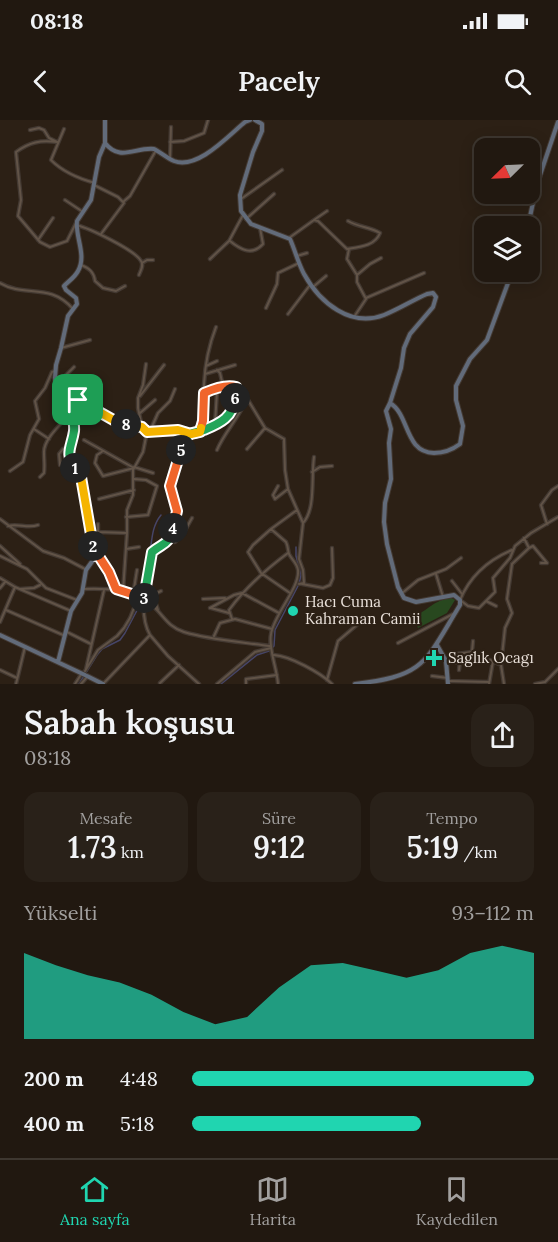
<!DOCTYPE html>
<html lang="tr">
<meta charset="utf-8">
<style>
:root{--surface:#211810;--page:#292119;--text:#f1f3f6;--muted:#a2a09f;--line:#3e3730;--accent:#20d5b0}
body{margin:0;font-family:Lora,serif;background:var(--page);color:var(--text);height:100vh;display:flex;flex-direction:column;font-size:22px;white-space:nowrap}
*{box-sizing:border-box;margin:0}
p{font-size:20px;color:var(--muted)}
.icon{flex:none;width:33px;height:33px;fill:none;stroke:currentColor;stroke-width:2;stroke-linecap:round;stroke-linejoin:round}
.map{position:relative;height:564px;overflow:hidden}
.panel{display:flex;flex-direction:column;background:var(--surface);flex:1}
.panel>*{flex:none}
.needle{width:39px;rotate:246deg}
.buttons{position:absolute;left:474px;top:18px;display:grid;gap:12px}
.buttons a{display:grid;place-items:center;width:66px;height:66px;border-radius:12px;background:var(--surface);box-shadow:0 3px 15px #0003,0 0 0 2px var(--line);font-size:30px}
.pin{position:absolute;display:grid;place-items:center;width:51px;height:51px;color:#fff;margin:-26px;border-radius:12px;box-shadow:0 3px 9px #0006}
.km{position:absolute;width:30px;height:30px;margin:-15px;border-radius:50%;background:#222;color:#fff;font-size:16px;line-height:30px;text-align:center}
.round{display:grid;place-items:center;flex:none;width:63px;height:63px;border-radius:18px;background:var(--page)}
.headline{display:flex;align-items:center;justify-content:space-between;height:102px;padding:0 24px}
h1{font-size:33px;font-weight:600;line-height:45px}
.figures{display:grid;grid-template-columns:repeat(3,1fr);gap:9px;height:102px;padding:6px 24px}
.figures div{display:grid;align-content:center;border-radius:15px;background:var(--page);text-align:center}
.figures b{font-size:30px;font-weight:600}
.figures small{font-size:16px;font-weight:400}
.figures p{font-size:16px}
.chart{height:168px;padding:12px 24px}
.chart p{display:flex;justify-content:space-between}
.chart svg{width:100%;height:108px;margin-top:6px;fill:var(--accent);opacity:.7}
ul{padding:0 24px;list-style:none;font-size:20px}
li{display:grid;grid-template-columns:96px 72px 1fr;align-items:center;height:45px}
li i{height:15px;border-radius:8px;background:var(--accent)}
.status{display:flex;justify-content:space-between;align-items:center;height:42px;padding:0 30px;background:var(--surface);direction:ltr}
.status svg{height:16px;fill:currentColor}
header{display:flex;justify-content:space-between;align-items:center;height:78px;padding:0 24px;background:var(--surface);font-size:27px;font-weight:600}
.tabs{display:flex;justify-content:space-around;align-items:center;height:84px;border-top:2px solid var(--line);background:var(--surface);font-size:16px;color:var(--muted)}
.tabs a{display:grid;justify-items:center;gap:3px}
.tabs .current{color:var(--accent)}
.map>svg:first-child{display:block}
</style>
<div class="status"><b>08:18</b><svg viewBox="0 0 49 12"><path d="M0 12V9h3v3zM5 12V6h3v6zM10 12V3h3v9zM15 12V0h3v12zM26 1h20v11H26zM47 4h2v5h-2z"/></svg></div>
<header><svg class="icon" aria-label="back" viewBox="0 0 24 24"><path d="M15 5l-7 7 7 7"/></svg>Pacely<svg class="icon" aria-label="search" viewBox="0 0 24 24"><circle cx="10" cy="10" r="6"/><path d="M15 15l6 6"/></svg></header>
<div class="map">
<svg width="558" height="564" viewBox="0 0 558 564">
<rect width="100%" height="100%" fill="#2c2015"/>
<path fill="#28481f" d="M451 478 455 480 447 493 418 508 414 497C428 490 434 480 451 478Z"/>
<g fill="none" stroke-linecap="round" stroke-linejoin="round">
<path stroke="#464568" stroke-width="1.5" d="M150 433C152 419 152 406 161 395
M79 564 97 535 102 529 120 520 125 513 142 481
M221 564 257 535 269 531 274 526 275 510 299 464 301 455 296 436V427"/>
<defs>
<path id="street" d="M64 9 51 40C62 51 80 59 95 63
M30 10 39 8 44 10 49 18 57 22C40 20 30 22 16 32L21 80 18 96 40 122 50 127 67 121 76 103
M170 22 184 21 204 13 208 0
M170 39 171 7
M94 65 118 77 124 83 101 114
M241 79 282 50
M65 80 83 92
M123 82 130 76 155 32
M246 99 274 74
M314 100 327 91
M76 105C89 108 135 130 141 141 144 145 141 150 139 155
M289 118 314 100 318 101 347 129C360 127 375 126 380 113 370 107 358 107 348 101
M38 120 53 98
M230 121C241 130 252 136 263 124L260 108
M349 129 347 139 357 155
M297 136 307 133
M210 139 229 121 243 95
M142 143 147 140H153
M81 145C89 148 94 152 95 161L103 168 116 171 125 166
M0 163C25 178 50 162 73 189
M313 167 326 156
M366 178 424 153
M266 188 277 164 278 153 299 143
M288 194 310 165
M354 197 366 179 357 162V155L370 144 381 138
M61 228 90 220
M146 244 143 265 138 278V288L142 307 146 312
M206 246 217 241
M217 250 220 253 223 266
M205 254 235 245
M55 258 65 256 74 247
M204 273 215 268 218 269
M140 276 164 245
M70 279 78 280 117 302 142 307
M140 293 155 280
M72 299 70 275 83 257
M215 304 217 271 223 266H233L242 270 265 308 284 319 285 350 288 369 303 403 299 439 303 450 304 463 299 464
M34 309 49 319
M150 311 158 293 170 281 175 269
M200 312C205 296 203 280 204 264 205 245 209 225 216 207
M84 320 134 348 103 356 95 343 97 335 103 331
M247 329 265 308
M217 330C225 311 240 297 247 278
M60 345 59 334 63 329 69 326
M134 347 153 353
M10 351 23 342 30 315 39 299 35 281 45 268 52 252 55 251
M312 352 320 347 332 346
M40 357 44 353C45 346 44 340 44 333 43 320 60 305 68 296
M278 366 273 375 275 379 288 369
M99 379 134 370
M126 397 148 395 157 366 146 360 134 359
M0 399 43 431 64 438 85 449
M303 403C316 389 311 357 314 337
M98 404V435L109 452 116 469
M547 404 541 385 552 370 558 366
M8 406C18 403 28 409 38 405
M271 409 297 390
M98 412 127 413
M170 419 175 422 183 414 192 398
M0 426 20 444
M529 428 533 426 547 443H541
M126 429 139 427
M512 430C488 440 470 456 460 480L468 486 479 488 495 472 493 458 510 438 515 426 531 413 558 397
M0 436 27 449 46 468 77 480
M436 454 443 477
M0 458 15 467 71 491
M452 461 462 474
M302 464 323 468 330 465 333 458 332 428
M0 468 5 462
M20 469 34 468 40 465
M83 469C107 468 134 469 153 486 164 496 168 507 184 512 210 520 243 522 270 526
M123 471 127 413V390L133 375V350L143 332 147 312 178 310 191 314
M401 474 418 460 446 449 461 438
M133 475 137 450
M203 479 225 478
M486 481 496 486
M210 488 234 475 242 473 279 493
M211 488 229 493
M6 490 63 515
M158 490 153 475 161 471
M232 499 229 490C246 467 265 450 288 433
M0 502 15 467
M67 512 91 524
M150 515C137 492 147 456 152 432 158 426 166 426 170 419 174 412 178 395 177 387 176 380 170 372 170 365 171 352 181 322 191 314 203 311 226 303 232 291 236 284 235 275 236 267
M214 516 220 503 235 499 272 509
M398 523 453 494
M274 535C290 536 321 553 332 564
M452 542 456 534 472 532 473 521
M447 543 490 540 501 545
M86 549 104 470
M0 550 17 558
M459 550 460 541
M85 551 98 530 117 516 124 508 130 498 138 478
M432 556 448 558
M327 560 338 521 365 498
M448 561 489 562
M160 563 179 545
M16 564 25 527
M75 564 82 553
M81 564 87 557
M103 564 150 515 168 536 199 564
M217 564 255 532 271 528
M246 564V559L277 555
M278 564C277 548 268 528 271 514 274 494 300 468 298 450 297 443 292 440 289 434 288 431 288 426 286 422L271 409 253 425 248 432 261 453 290 473
M489 564 493 541
M504 564 501 545 505 508 512 493 507 479 512 444 529 428 524 418
M535 564 545 562 558 549"/>
<path id="secondary" d="M105 0V23C120 42 135 27 154 29 160 32 167 38 174 41 198 50 229 15 245 2L250 0
M255 0 262 4V11L253 32 240 75 241 91 251 104 290 119C295 130 298 143 304 154 320 183 351 208 384 195 399 189 413 180 427 174L433 173 436 177 433 187 410 214 404 228 401 248 390 283
M528 106 537 64 558 2
M0 515 85 555
M437 525 446 541 448 564
M58 542 71 491 82 473 86 450 96 436 86 395 81 357 69 337V326L74 307 57 274 55 258 56 245 61 228 68 196 77 184 76 178 66 170 64 166C69 161 75 157 78 151 87 135 75 117 77 101L91 80 99 37 105 23
M87 556 103 564
M355 564C426 556 425 542 460 485V480L454 475 416 482 404 478 398 467 387 424 384 402 385 383 391 359 389 323 391 309 386 291 390 283C410 295 404 332 434 333 445 333 452 330 460 324L463 306 456 280V266L470 239 487 220 512 152"/>
</defs>
<use href="#street" stroke="#433932" stroke-width="4.5"/>
<use href="#secondary" stroke="#433932" stroke-width="6"/>
<use href="#street" stroke="#615347" stroke-width="2"/>
<use href="#secondary" stroke="#626b7a" stroke-width="4"/>
</g>
<g fill="none" stroke-linecap="round" stroke-linejoin="round">
<defs>
<path id="split-1" d="M75 348C64 334 72 326 74 311 75 304 71 290 69 282L70 279 78 280"/>
<path id="split-2" d="M75 348 81 357 93 426"/>
<path id="split-3" d="M93 426 96 436 98 435 109 452 116 469 144 478"/>
<path id="split-4" d="M144 478 152 432C164 422 168 426 173 408"/>
<path id="split-5" d="M173 408 177 391 170 366 181 330"/>
<path id="split-6" d="M181 330C182 325 185 317 190 314 194 312 200 312 204 310 221 303 233 297 235 278"/>
<path id="split-7" d="M201 308 203 301 204 273C213 269 226 264 236 267L235 278"/>
<path id="split-8" d="M126 304 142 307 147 312 178 310 191 314 200 312 201 308"/>
<path id="split-9" d="M78 280 117 302 126 304"/>
</defs>
<use href="#split-1" stroke="#fff" stroke-width="12"/>
<use href="#split-2" stroke="#fff" stroke-width="12"/>
<use href="#split-3" stroke="#fff" stroke-width="12"/>
<use href="#split-4" stroke="#fff" stroke-width="12"/>
<use href="#split-5" stroke="#fff" stroke-width="12"/>
<use href="#split-6" stroke="#fff" stroke-width="12"/>
<use href="#split-7" stroke="#fff" stroke-width="12"/>
<use href="#split-8" stroke="#fff" stroke-width="12"/>
<use href="#split-9" stroke="#fff" stroke-width="12"/>
<use href="#split-1" stroke="#22a559" stroke-width="8"/>
<use href="#split-2" stroke="#f5b400" stroke-width="8"/>
<use href="#split-3" stroke="#f0652b" stroke-width="8"/>
<use href="#split-4" stroke="#22a559" stroke-width="8"/>
<use href="#split-5" stroke="#f0652b" stroke-width="8"/>
<use href="#split-6" stroke="#22a559" stroke-width="8"/>
<use href="#split-7" stroke="#f0652b" stroke-width="8"/>
<use href="#split-8" stroke="#f5b400" stroke-width="8"/>
<use href="#split-9" stroke="#f5b400" stroke-width="8"/>
</g>
<g fill="#20d5b0" stroke="#2c2015" stroke-width="2">
<circle cx="293" cy="491" r="6"/>
<path d="M431 529h6v6h6v6h-6v6h-6v-6h-6v-6h6z"/>
</g>
<g text-anchor="middle" stroke-width="4.5" stroke-linejoin="round" paint-order="stroke">
<g font-size="15" fill="#eae1da" stroke="#2c2015" text-anchor="start">
<text x="305" y="487">Hacı Cuma<tspan x="305" dy="17">Kahraman Camii</tspan></text>
<text x="448" y="543">Saglık Ocagı</text>
</g>
</g>
</svg>
<div class="buttons">
<a><svg class="needle" viewBox="-14 -14 28 28"><path d="M0-13l5 13h-10z" fill="#e53935"/><path d="M0 13l5-13h-10z" fill="#a2a09f"/></svg></a>
<a><svg class="icon" aria-label="layers" viewBox="0 0 24 24"><path d="M12 4l9 5-9 5-9-5zM3 14l9 5 9-5"/></svg></a>
</div>
<div class="pin" style="left:78px;top:280px;background:#1e9e55"><svg class="icon" aria-label="arrive" viewBox="0 0 24 24"><path d="M6 21V4h12l-3 4 3 4H6"/></svg></div>
<b class="km" style="left:75px;top:348px">1</b>
<b class="km" style="left:93px;top:426px">2</b>
<b class="km" style="left:144px;top:478px">3</b>
<b class="km" style="left:173px;top:408px">4</b>
<b class="km" style="left:181px;top:330px">5</b>
<b class="km" style="left:235px;top:278px">6</b>
<b class="km" style="left:126px;top:304px">8</b>
</div>
<section class="panel">
<div class="headline"><div><h1>Sabah koşusu</h1><p>08:18</p></div><a class="round"><svg class="icon" aria-label="share" viewBox="0 0 24 24"><path d="M12 15V3M7 8l5-5 5 5M5 13v7h14v-7"/></svg></a></div>
<div class="figures">
<div><p>Mesafe</p><b>1.73<small> km</small></b></div>
<div><p>Süre</p><b>9:12</b></div>
<div><p>Tempo</p><b>5:19<small> /km</small></b></div>
</div>
<div class="chart"><p><span>Yükselti</span>93–112 m</p>
<svg viewBox="0 0 160 44" preserveAspectRatio="none"><path d="M0 44V9L10 14L20 18L30 21L40 26L50 33L60 38L70 35L80 23L90 14L100 13L110 16L120 19L130 16L140 9L150 6L160 9V44z"/></svg>
</div>
<ul>
<li><b>200 m</b>4:48<i style="width:100%"></i></li>
<li><b>400 m</b>5:18<i style="width:67%"></i></li>
</ul>
</section>
<nav class="tabs">
<a class="current"><svg class="icon" aria-label="home" viewBox="0 0 24 24"><path d="M3 11l9-7 9 7M6 9v11h12V9"/></svg>Ana sayfa</a>
<a><svg class="icon" aria-label="map" viewBox="0 0 24 24"><path d="M3 6l6-2 6 2 6-2v14l-6 2-6-2-6 2zM9 4v14M15 6v14"/></svg>Harita</a>
<a><svg class="icon" aria-label="saved" viewBox="0 0 24 24"><path d="M7 4h10v16l-5-4-5 4z"/></svg>Kaydedilen</a>
</nav>
